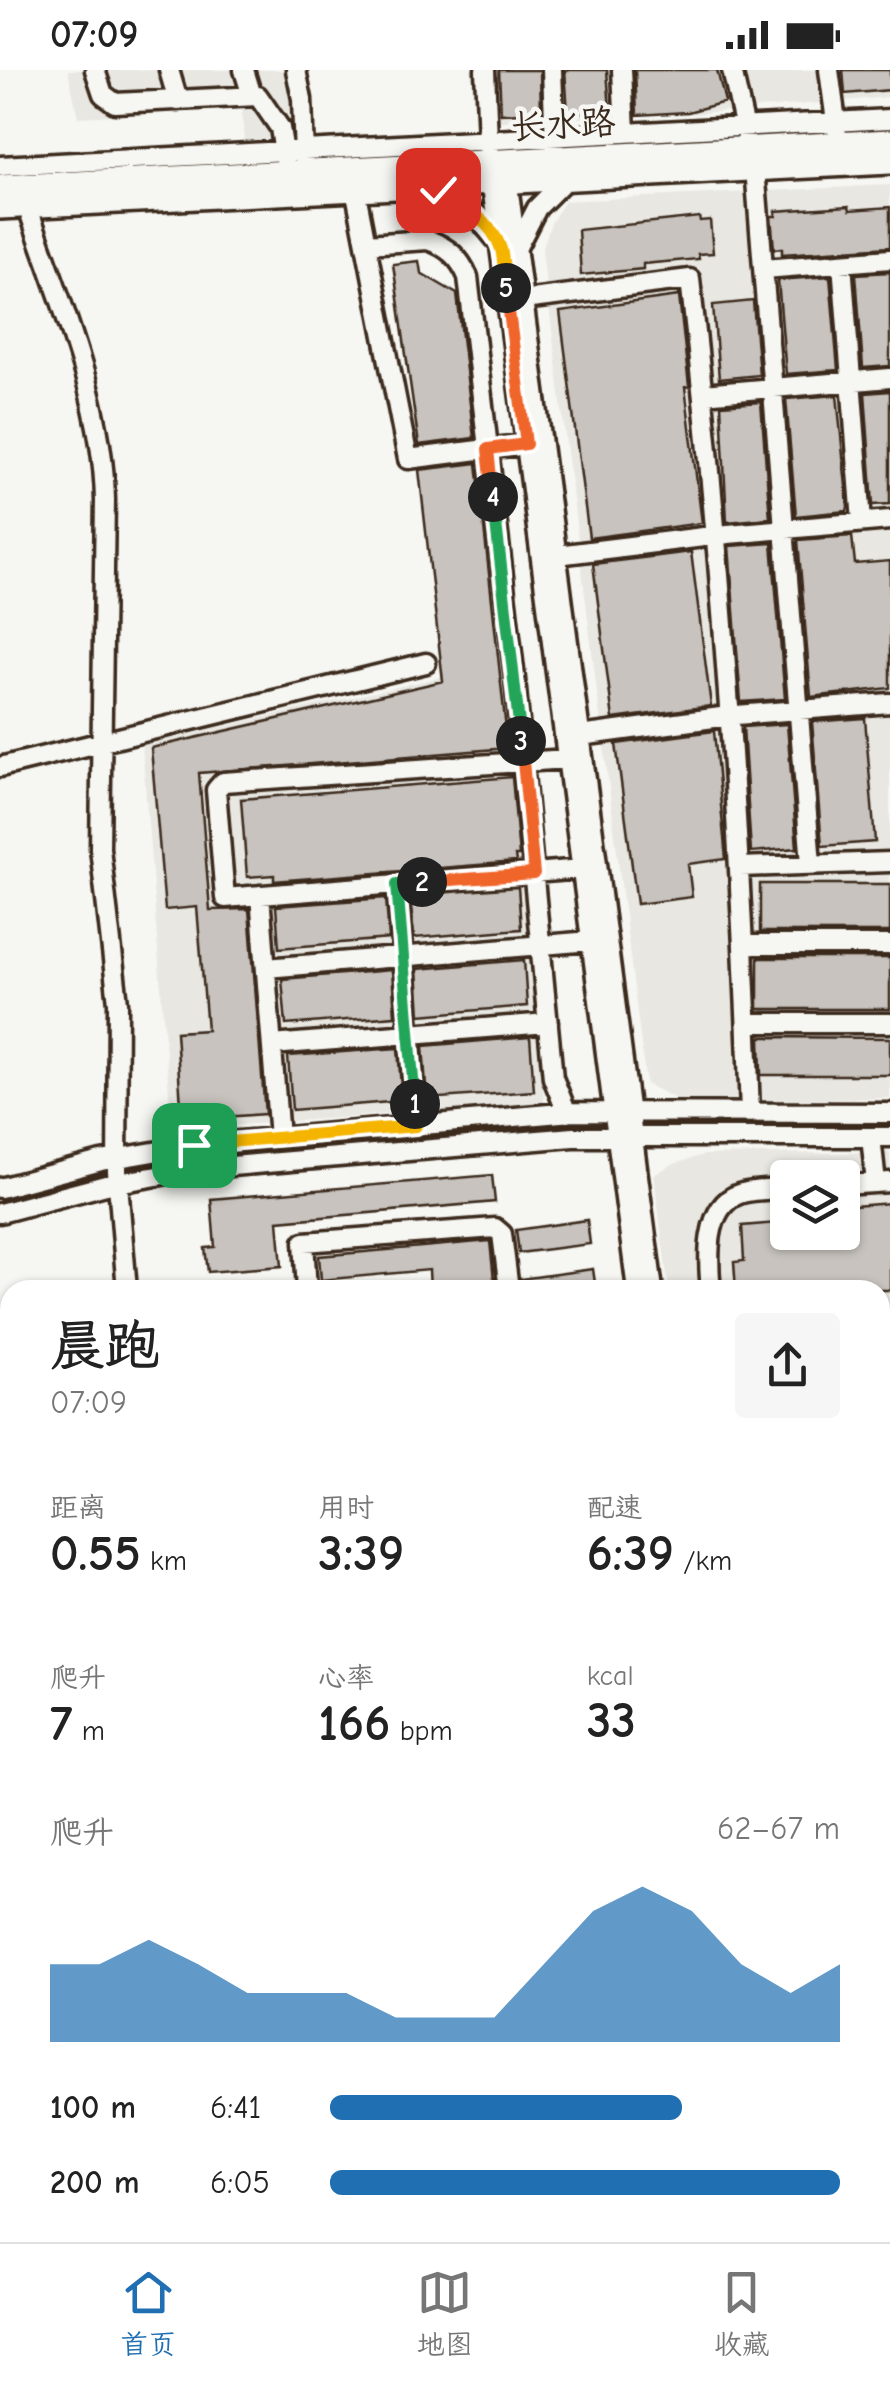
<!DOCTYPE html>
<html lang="zh">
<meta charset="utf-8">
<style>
:root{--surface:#fff;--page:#f6f6f6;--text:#222;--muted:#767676;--line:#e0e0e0;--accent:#1f6fb2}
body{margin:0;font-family:"Comic Neue","LXGW WenKai TC",sans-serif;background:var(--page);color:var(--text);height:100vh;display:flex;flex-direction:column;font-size:38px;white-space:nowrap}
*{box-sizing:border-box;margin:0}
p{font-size:32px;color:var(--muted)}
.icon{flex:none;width:55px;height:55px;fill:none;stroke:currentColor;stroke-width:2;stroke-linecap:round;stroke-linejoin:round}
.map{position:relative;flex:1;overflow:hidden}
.panel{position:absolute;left:0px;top:1210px;width:890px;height:962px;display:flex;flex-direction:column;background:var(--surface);border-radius:30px 30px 0 0;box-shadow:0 2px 8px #0004}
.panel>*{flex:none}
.buttons{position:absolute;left:770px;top:1090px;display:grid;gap:20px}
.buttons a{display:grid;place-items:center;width:90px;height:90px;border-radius:10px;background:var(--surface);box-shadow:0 2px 8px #0004;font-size:50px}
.pin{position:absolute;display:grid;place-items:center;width:85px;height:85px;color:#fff;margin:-42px;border-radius:20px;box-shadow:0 5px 15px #0006}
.km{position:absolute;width:50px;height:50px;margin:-25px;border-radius:50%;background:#222;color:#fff;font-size:28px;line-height:50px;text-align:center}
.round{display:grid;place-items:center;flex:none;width:105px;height:105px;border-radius:10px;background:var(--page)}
.headline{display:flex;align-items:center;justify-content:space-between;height:170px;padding:0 50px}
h1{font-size:55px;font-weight:800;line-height:75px}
.metrics{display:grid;grid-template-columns:repeat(3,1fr);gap:15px;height:170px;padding:10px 50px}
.metrics div{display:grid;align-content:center}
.metrics b{font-size:50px;font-weight:800}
.metrics small{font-size:28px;font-weight:400}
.metrics p{font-size:28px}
.chart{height:280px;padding:20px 50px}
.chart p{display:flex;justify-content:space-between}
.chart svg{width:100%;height:180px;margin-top:10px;fill:var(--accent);opacity:.7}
ul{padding:0 50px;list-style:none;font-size:32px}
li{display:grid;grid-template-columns:160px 120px 1fr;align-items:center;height:75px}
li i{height:25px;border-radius:12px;background:var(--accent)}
.status{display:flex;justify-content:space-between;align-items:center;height:70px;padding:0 50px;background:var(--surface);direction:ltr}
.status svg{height:28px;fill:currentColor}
.tab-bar{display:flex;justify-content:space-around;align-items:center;height:140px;border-top:2px solid var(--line);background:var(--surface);font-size:28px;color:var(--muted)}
.tab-bar a{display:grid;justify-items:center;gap:5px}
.tab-bar .active{color:var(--accent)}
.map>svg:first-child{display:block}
</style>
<div class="status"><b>07:09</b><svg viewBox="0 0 49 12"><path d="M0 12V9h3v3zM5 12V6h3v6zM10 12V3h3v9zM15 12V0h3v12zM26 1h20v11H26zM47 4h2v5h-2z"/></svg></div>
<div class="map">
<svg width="890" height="2172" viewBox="0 0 890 2172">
<rect width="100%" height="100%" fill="#f6f6f2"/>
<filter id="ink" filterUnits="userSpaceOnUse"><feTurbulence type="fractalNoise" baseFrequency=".01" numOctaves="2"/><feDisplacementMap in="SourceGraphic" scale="20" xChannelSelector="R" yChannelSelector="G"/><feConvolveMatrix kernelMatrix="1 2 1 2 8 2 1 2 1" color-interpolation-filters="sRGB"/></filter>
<g filter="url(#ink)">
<path fill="#e8e7e2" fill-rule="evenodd" d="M68 0H287L297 38 293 68 244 71 242 38 78 47Z
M471 0H890V27L691 44 475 52Z
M890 115V1028L682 1032 646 1014 542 180 551 153 565 131Z
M507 592 544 1033 172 1060 142 675Z
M890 1082V1603L880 1604V1220H669L654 1105 671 1095 703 1085ZM788 1108H842V1162H788Z"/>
<path fill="#c8c3be" stroke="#3b2a1e" stroke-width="2.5" d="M499 0H540L541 42 501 44Z
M565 0H607L610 40 568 43Z
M635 0H717L725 32 688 42 637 45Z
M843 0H890V20L845 24Z
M849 136 850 140 890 137V177L782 184V178L774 179 771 146H776L775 141Z
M699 147 700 151 710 150 713 183 698 184 699 189 643 194V199L581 205 578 160Z
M419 191 421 203 457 224 474 368 419 375 393 194Z
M890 202V296L863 298 856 204Z
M830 206 838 300 786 304 778 210Z
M679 226 689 316 685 317 702 453 589 468 560 242Z
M753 231 759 305 719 309 713 235Z
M890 321V434L873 435 865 323Z
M837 325 848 437 847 441 796 446 786 329Z
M761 332 770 448 727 452 721 335Z
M477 393 508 678 199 703 210 840 249 839 265 1044 182 1050 176 962 207 960 197 837 165 840 151 678 443 611 419 400Z
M852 466 855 494 890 491V618L811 627 798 470Z
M772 473 785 629 741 632 729 476Z
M691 482 711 636 613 649 593 494Z
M865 648 875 772 822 776 812 652Z
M787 654 797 778 751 782 743 657Z
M714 661 726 789 688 794 692 827 637 834 616 674Z
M512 707 519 786H515L516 792 274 811V805L247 807 241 729Z
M760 814H890V862H760Z
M518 817 521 859 414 868 410 825Z
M386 828 389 869 279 878 276 836Z
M758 888H890V939H758Z
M524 890 527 936 420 945 417 899Z
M392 900 395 946 286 955 282 909Z
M530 967 534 1021 427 1029 423 976Z
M760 967 890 968V1005H761Z
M398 978 402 1031 292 1040 288 986Z
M492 1105 495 1132 278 1151 282 1196 208 1202 205 1178 215 1177 211 1129Z
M890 1133V1220H736L734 1192 744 1191 742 1156 788 1152V1162H842V1137Z
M587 1150 590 1174 519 1183 516 1160Z
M490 1171 495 1220H430L429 1200 321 1210 319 1186Z
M593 1199 596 1220H521L520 1209Z"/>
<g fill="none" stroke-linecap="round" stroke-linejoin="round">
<defs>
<path id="minor" d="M95 0 103 24 115 33 258 26 280 58 285 89
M169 0 178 31
M244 0 252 26
M296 0 302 29 304 87
M485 0 489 93 637 1220
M552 0 555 74
M622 0 625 61
M732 0 746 63
M829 0 837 59
M0 96 890 49
M755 98 811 794
M506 100 653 1220
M430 116 473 142 498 172
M355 118 408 389 526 374
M27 135C59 230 103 328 105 430L100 778 118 933 117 1102 127 1220
M366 174 428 170C448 177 460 188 468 207L515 609 553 1008 567 1043
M517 177 537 138 568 107
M842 193 862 452
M764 199 890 189
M523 230 690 209C722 486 740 764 750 1043
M703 324 890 308
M557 485 728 464 890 450
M580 666 736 645 890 633
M567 689 223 712 216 720 225 828 582 799
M0 697 426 593
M740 797 890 792
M397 814 417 1056
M260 825 279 1068
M744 875H890
M266 898 591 871
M747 953H890
M272 975 548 953
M871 1067 876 1113
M842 1115 890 1112
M0 1118 101 1091 194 1075 572 1042 890 1043
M0 1143 106 1115 197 1099 573 1067H890
M307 1220 304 1172 495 1158 502 1164 509 1220
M711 1220C708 1191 704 1137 739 1124 753 1119 772 1120 788 1119
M0 1570H10
M880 1582H890
M880 1622 890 1621
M880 1696H890
M0 1739H10
M880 1764 890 1763
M0 1776H10
M880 1842 890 1841
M880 1992 890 1991
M0 2026 10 2024
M880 2049 890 2047
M281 2162 284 2172
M761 2162 763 2172
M777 2162 779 2172"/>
<path id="major" d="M880 2140 890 2138
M584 2172 702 2162
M873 2172 890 2169"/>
<path id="highway" d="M0 118 890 72
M0 136 890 91"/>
</defs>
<use href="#minor" stroke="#3b2a1e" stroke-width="25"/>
<use href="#major" stroke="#3b2a1e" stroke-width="28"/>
<use href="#highway" stroke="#3b2a1e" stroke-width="32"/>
<use href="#minor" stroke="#f6f6f2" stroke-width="18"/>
<use href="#major" stroke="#f6f6f2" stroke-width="20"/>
<use href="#highway" stroke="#f6f6f2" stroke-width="25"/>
</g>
</g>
<g fill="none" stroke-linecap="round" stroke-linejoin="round" filter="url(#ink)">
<defs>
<path id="split-1" d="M194 1075 416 1056 415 1034"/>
<path id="split-2" d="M415 1034 397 814 422 812"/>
<path id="split-3" d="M422 812 534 804 521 671"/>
<path id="split-4" d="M493 427 521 671"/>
<path id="split-5" d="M493 427 488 379 526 374 506 218"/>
<path id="split-6" d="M438 120C460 131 493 153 501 179 504 191 504 206 506 218"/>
</defs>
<use href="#split-1" stroke="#fff" stroke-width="20"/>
<use href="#split-2" stroke="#fff" stroke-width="20"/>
<use href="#split-3" stroke="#fff" stroke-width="20"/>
<use href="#split-4" stroke="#fff" stroke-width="20"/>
<use href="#split-5" stroke="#fff" stroke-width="20"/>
<use href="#split-6" stroke="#fff" stroke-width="20"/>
<use href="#split-1" stroke="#f5b400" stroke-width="12"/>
<use href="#split-2" stroke="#22a559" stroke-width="12"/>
<use href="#split-3" stroke="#f0652b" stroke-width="12"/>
<use href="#split-4" stroke="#22a559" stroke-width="12"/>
<use href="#split-5" stroke="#f0652b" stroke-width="12"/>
<use href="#split-6" stroke="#f5b400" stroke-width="12"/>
</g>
<g text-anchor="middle" stroke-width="9" stroke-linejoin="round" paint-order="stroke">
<g font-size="35" fill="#3b2a1e" stroke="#f6f6f2">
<text transform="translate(563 54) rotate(-3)" y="12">长水路</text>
</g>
</g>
</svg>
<div class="buttons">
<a><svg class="icon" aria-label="layers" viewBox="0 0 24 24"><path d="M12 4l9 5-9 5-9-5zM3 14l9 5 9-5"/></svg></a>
</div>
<div class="pin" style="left:194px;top:1075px;background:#1e9e55"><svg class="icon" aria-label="arrive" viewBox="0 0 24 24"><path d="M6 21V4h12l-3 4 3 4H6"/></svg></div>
<div class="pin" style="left:438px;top:120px;background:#d93025"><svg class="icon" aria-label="check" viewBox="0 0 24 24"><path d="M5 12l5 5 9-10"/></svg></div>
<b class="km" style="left:415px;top:1034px">1</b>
<b class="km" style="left:422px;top:812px">2</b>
<b class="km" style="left:521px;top:671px">3</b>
<b class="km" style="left:493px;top:427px">4</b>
<b class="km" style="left:506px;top:218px">5</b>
<section class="panel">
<div class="headline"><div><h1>晨跑</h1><p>07:09</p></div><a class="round"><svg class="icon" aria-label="share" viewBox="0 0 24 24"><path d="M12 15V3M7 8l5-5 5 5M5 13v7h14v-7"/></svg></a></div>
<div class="metrics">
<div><p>距离</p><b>0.55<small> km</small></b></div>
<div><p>用时</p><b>3:39</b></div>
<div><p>配速</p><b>6:39<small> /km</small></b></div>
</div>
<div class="metrics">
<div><p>爬升</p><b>7<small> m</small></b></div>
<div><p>心率</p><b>166<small> bpm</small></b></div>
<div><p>kcal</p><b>33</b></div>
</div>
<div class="chart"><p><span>爬升</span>62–67 m</p>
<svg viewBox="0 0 160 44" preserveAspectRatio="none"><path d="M0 44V25L10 25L20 19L30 25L40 32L50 32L60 32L70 38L80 38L90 38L100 25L110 12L120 6L130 12L140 25L150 32L160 25V44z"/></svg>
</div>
<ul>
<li><b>100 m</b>6:41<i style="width:69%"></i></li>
<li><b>200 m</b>6:05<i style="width:100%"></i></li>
</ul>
</section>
</div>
<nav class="tab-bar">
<a class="active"><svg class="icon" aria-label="home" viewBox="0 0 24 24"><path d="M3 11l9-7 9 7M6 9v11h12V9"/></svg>首页</a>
<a><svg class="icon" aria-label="map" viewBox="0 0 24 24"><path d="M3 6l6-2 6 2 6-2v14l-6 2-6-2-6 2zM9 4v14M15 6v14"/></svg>地图</a>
<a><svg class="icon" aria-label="saved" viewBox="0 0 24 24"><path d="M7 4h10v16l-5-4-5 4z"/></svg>收藏</a>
</nav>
